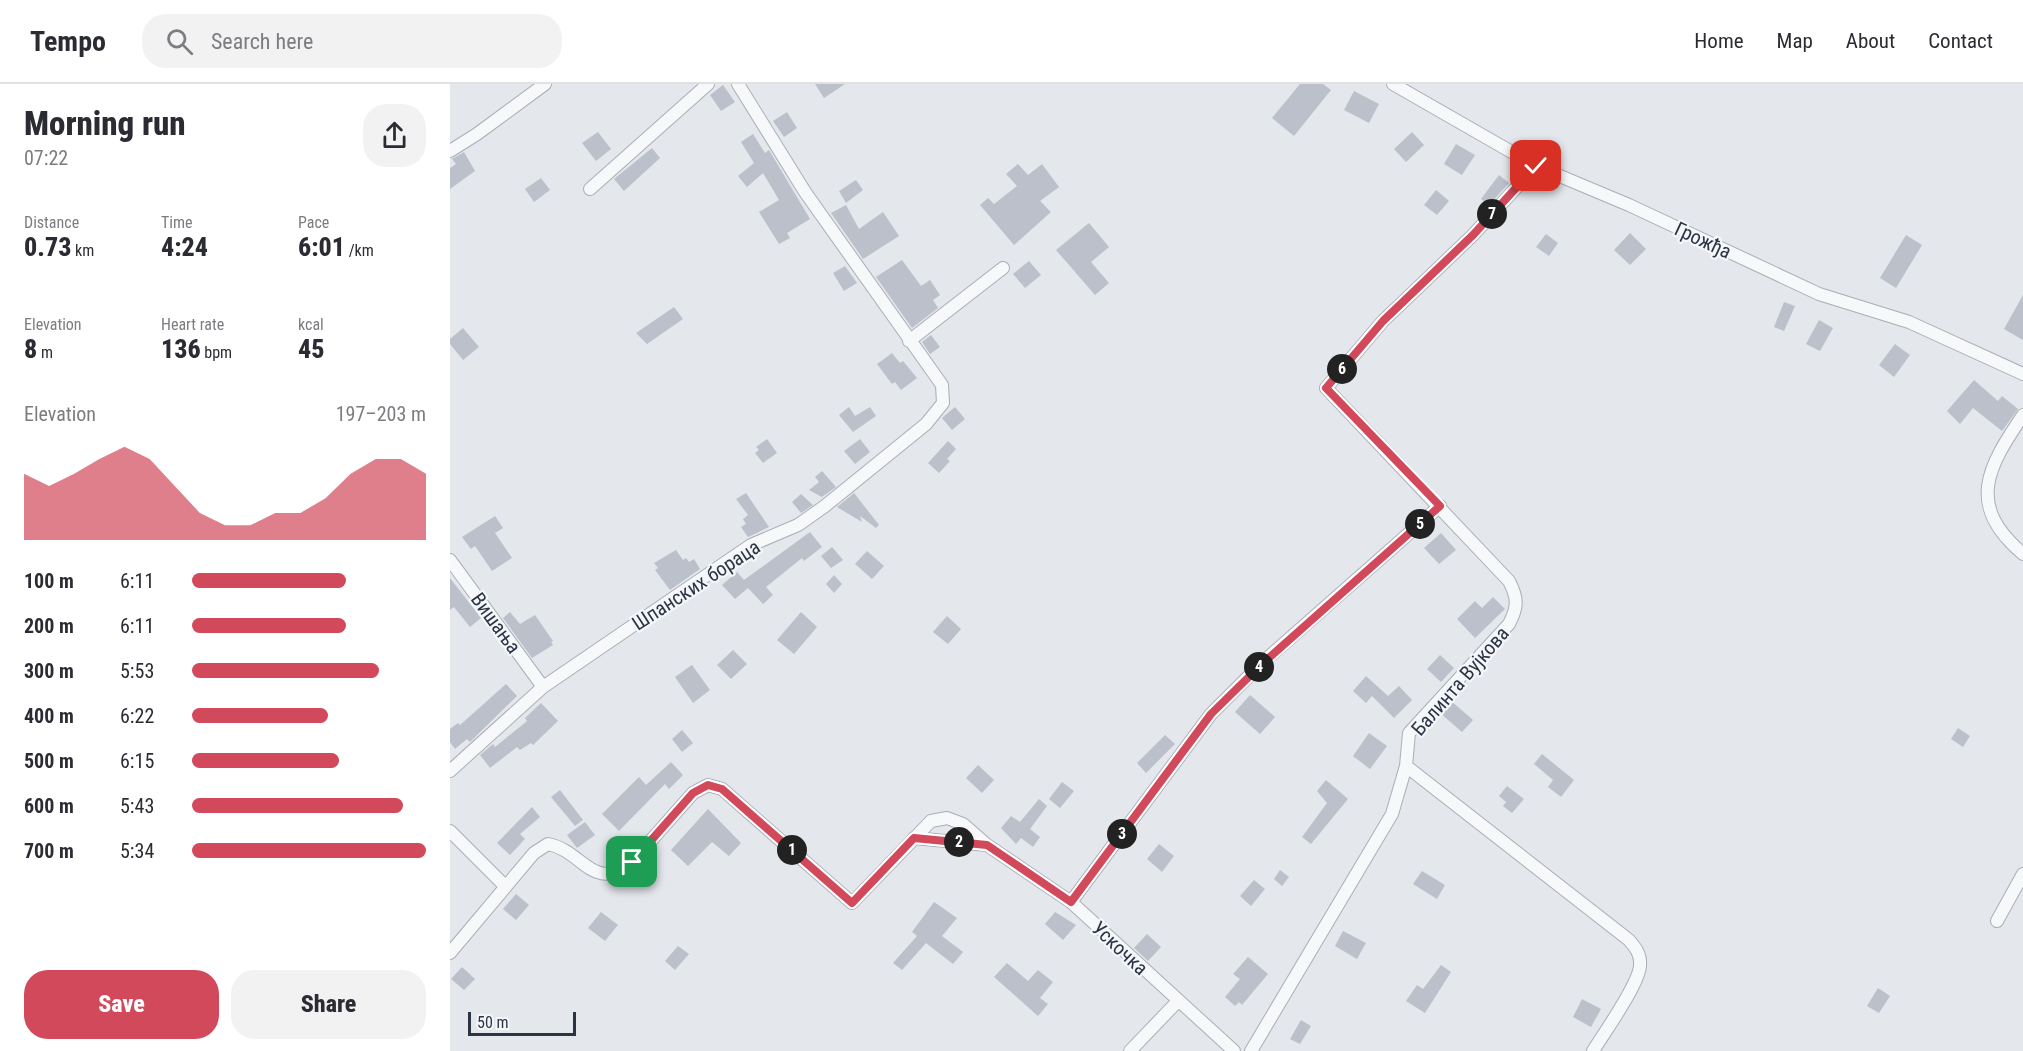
<!DOCTYPE html>
<meta charset="utf-8">
<style>
:root{--surface:#fff;--page:#f2f2f3;--text:#2b2b33;--muted:#7c7c81;--line:#e1e1e2;--accent:#d1495b}
body{margin:0;font-family:"Roboto Condensed",sans-serif;background:var(--page);color:var(--text);height:100vh;display:flex;flex-direction:column;font-size:22px;white-space:nowrap}
*{box-sizing:border-box;margin:0}
p{font-size:20px;color:var(--muted)}
.icon{flex:none;width:33px;height:33px;fill:none;stroke:currentColor;stroke-width:2;stroke-linecap:round;stroke-linejoin:round}
.map{position:relative;flex:1;overflow:hidden}
.drawer{display:flex;flex-direction:column;background:var(--surface);width:450px}
.drawer>*{flex:none}
.scale{position:absolute;left:18px;bottom:15px;width:108px;box-sizing:border-box;padding-left:6px;border:3px solid #2b3445;border-top:0;font-size:16px;line-height:21px;white-space:nowrap;color:#2b3445;-webkit-text-stroke:4px #f4f6f9;paint-order:stroke}
.pin{position:absolute;display:grid;place-items:center;width:51px;height:51px;color:#fff;margin:-26px;border-radius:12px;box-shadow:0 3px 9px #0006}
.km{position:absolute;width:30px;height:30px;margin:-15px;border-radius:50%;background:#222;color:#fff;font-size:16px;line-height:30px;text-align:center}
.round{display:grid;place-items:center;flex:none;width:63px;height:63px;border-radius:24px;background:var(--page)}
.head{display:flex;align-items:center;justify-content:space-between;height:102px;padding:0 24px}
h1{font-size:33px;font-weight:800;line-height:45px}
.stats{display:grid;grid-template-columns:repeat(3,1fr);gap:9px;height:102px;padding:6px 24px}
.stats div{display:grid;align-content:center}
.stats b{font-size:26px;font-weight:800}
.stats small{font-size:16px;font-weight:400}
.stats p{font-size:16px}
.chart{height:168px;padding:12px 24px}
.chart p{display:flex;justify-content:space-between}
.chart svg{width:100%;height:108px;margin-top:6px;fill:var(--accent);opacity:.7}
.cta{display:flex;gap:12px;margin-top:auto;padding:12px 24px}
.cta a{flex:1;height:69px;border-radius:24px;background:var(--accent);color:#fff;font-size:24px;font-weight:800;line-height:69px;text-align:center}
.cta a+a{background:var(--page);color:var(--text)}
ul{padding:0 24px;list-style:none;font-size:20px}
li{display:grid;grid-template-columns:96px 72px 1fr;align-items:center;height:45px}
li i{height:15px;border-radius:8px;background:var(--accent)}
header{display:flex;align-items:center;gap:36px;box-sizing:border-box;height:84px;padding:0 30px;background:var(--surface);border-bottom:2px solid var(--line)}
header strong{font-size:28px}
nav{display:flex;gap:33px;margin-inline-start:auto;font-size:21px}
.search{width:420px;height:54px;background:var(--page);display:flex;align-items:center;gap:15px;box-sizing:border-box;padding:0 21px;border-radius:24px;color:var(--muted);font-size:22px}
main{display:flex;flex:1;min-height:0}
.map>svg:first-child{display:block}
</style>
<header>
<strong>Tempo</strong>
<div class="search"><svg class="icon" aria-label="search" viewBox="0 0 24 24"><circle cx="10" cy="10" r="6"/><path d="M15 15l6 6"/></svg>Search here</div>
<nav><a>Home</a><a>Map</a><a>About</a><a>Contact</a></nav>
</header>
<main>
<section class="drawer">
<div class="head"><div><h1>Morning run</h1><p>07:22</p></div><a class="round"><svg class="icon" aria-label="share" viewBox="0 0 24 24"><path d="M12 15V3M7 8l5-5 5 5M5 13v7h14v-7"/></svg></a></div>
<div class="stats">
<div><p>Distance</p><b>0.73<small> km</small></b></div>
<div><p>Time</p><b>4:24</b></div>
<div><p>Pace</p><b>6:01<small> /km</small></b></div>
</div>
<div class="stats">
<div><p>Elevation</p><b>8<small> m</small></b></div>
<div><p>Heart rate</p><b>136<small> bpm</small></b></div>
<div><p>kcal</p><b>45</b></div>
</div>
<div class="chart"><p><span>Elevation</span>197–203 m</p>
<svg viewBox="0 0 160 44" preserveAspectRatio="none"><path d="M0 44V17L10 22L20 17L30 11L40 6L50 11L60 22L70 33L80 38L90 38L100 33L110 33L120 27L130 17L140 11L150 11L160 17V44z"/></svg>
</div>
<ul>
<li><b>100 m</b>6:11<i style="width:66%"></i></li>
<li><b>200 m</b>6:11<i style="width:66%"></i></li>
<li><b>300 m</b>5:53<i style="width:80%"></i></li>
<li><b>400 m</b>6:22<i style="width:58%"></i></li>
<li><b>500 m</b>6:15<i style="width:63%"></i></li>
<li><b>600 m</b>5:43<i style="width:90%"></i></li>
<li><b>700 m</b>5:34<i style="width:100%"></i></li>
</ul>
<div class="cta"><a>Save</a><a>Share</a></div>
</section>
<div class="map">
<svg width="1573" height="967" viewBox="0 0 1573 967">
<rect width="100%" height="100%" fill="#e4e7ec"/>
<path fill="#bbc0ca" d="M365 0H395L374 14Z
M850 0H873L881 6 844 52 822 34Z
M273 1 285 18 271 27 260 11Z
M904 7 929 20 919 39 894 26Z
M337 28 347 44 334 53 323 37Z
M148 48 161 65 146 77 132 59Z
M962 48 974 61 956 78 944 65Z
M303 50 315 69 319 66 360 135 337 149 340 154 329 160 309 128 329 116 313 89 297 103 288 92 304 79 291 58Z
M1006 60 1025 71 1012 91 994 80Z
M202 64 210 74 174 107 164 95Z
M14 68 25 87 0 105V84L6 80 2 75Z
M568 80 578 91 592 80 609 103 590 117 601 128 564 161 530 121 538 114 544 120 567 102 556 90Z
M1049 91 1059 99 1039 121 1031 115Z
M91 94 100 106 84 118 75 105Z
M406 96 413 106 396 119 389 107Z
M986 106 999 117 987 131 974 121Z
M396 121 409 145 433 128 449 152 413 175 381 129Z
M639 139 659 163 641 178 659 199 645 211 606 166Z
M1180 149 1196 165 1180 181 1164 166Z
M1096 150 1108 159 1099 172 1086 163Z
M1456 151 1472 161 1446 204 1430 194Z
M452 176 471 202 480 196 490 211 483 216 488 224 462 244 426 193Z
M579 177 591 191 575 204 563 190Z
M395 182 407 199 394 207 383 189Z
M1573 211V256L1554 245Z
M1334 218 1345 222 1334 247 1324 243Z
M224 223 233 235 197 260 186 249Z
M1369 236 1383 244 1370 267 1356 260Z
M13 244 29 263 13 276 0 260V255Z
M481 251 490 263 480 270 472 258Z
M1445 260 1460 271 1444 293 1429 281Z
M442 269 450 279 453 277 467 294 451 306 445 298 442 300 427 280Z
M1524 296 1548 317 1552 312 1568 325 1552 347 1523 324 1510 340 1497 327Z
M399 323 405 332 420 323 426 332 403 348 389 331Z
M505 323 515 335 502 346 492 334Z
M317 355 327 369 313 379 305 369 309 366 306 363Z
M410 355 420 368 405 380 394 367Z
M498 357 506 365 497 375 500 377 489 389 478 379Z
M372 387 386 403 372 413 359 406 369 398 365 393Z
M296 409 319 443 298 453 291 443 296 440 293 435 298 431 286 415Z
M404 409 429 441 426 444 410 432 412 438 387 423Z
M351 410 363 421 351 429 342 418Z
M45 432 53 444 45 449 62 474 42 487 25 462 21 465 12 453Z
M360 448 372 463 354 477 352 474 316 503 323 511 313 520 298 504 285 515 272 501 287 488 294 496Z
M991 449 1006 466 989 480 974 464Z
M382 463 393 476 381 484 371 472Z
M226 466 233 476 236 474 239 478 244 475 250 485 220 506 205 486 208 484 204 479Z
M417 467 434 482 422 495 405 480Z
M384 491 392 500 384 509 376 500Z
M0 494 31 534 20 543 4 523 0 526Z
M1043 513 1055 525 1025 554 1007 535 1025 517 1032 524Z
M60 528 70 540 85 531 103 557 101 558 103 561 82 574 53 534Z
M351 528 367 543 344 570 327 556Z
M497 532 511 545 498 560 483 548Z
M283 566 297 580 281 595 267 581Z
M990 571 1004 584 991 598 977 585Z
M242 581 260 606 243 619 225 593Z
M916 592 938 612 949 602 962 616 944 634 922 612 916 619 903 607Z
M56 600 67 612 20 658 17 655 5 665 0 658V645L8 639 10 641Z
M800 611 825 633 810 650 785 628Z
M1000 616 1023 636 1012 648 989 628Z
M91 619 108 637 83 661 81 659 70 666 67 663 40 684 30 671 43 660 45 663 77 637 75 634Z
M1508 644 1520 652 1513 663 1501 655Z
M232 646 243 659 232 668 222 655Z
M919 649 937 662 920 685 903 672Z
M715 651 725 660 696 689 687 679Z
M1092 670 1124 696 1111 713 1098 703 1103 696 1084 680Z
M221 678 233 691 219 705 215 700 169 747 152 730 189 693 196 701Z
M528 681 544 696 532 709 516 694Z
M876 696 898 715 861 760 852 753 877 719 867 707Z
M612 698 624 707 610 724 599 715Z
M1057 702 1074 715 1062 729 1053 722 1056 718 1049 712Z
M110 706 133 736 125 742 101 713Z
M589 715 597 722 580 745 590 753 583 763 571 754 566 760 551 744 561 732 570 738Z
M82 723 90 733 70 750 75 755 60 771 47 759Z
M258 725 291 759 279 772 262 758 238 782 221 766Z
M135 738 145 751 127 764 117 751Z
M709 760 724 772 712 788 697 775Z
M830 786 839 793 832 802 824 795Z
M972 787 995 801 987 815 963 800Z
M804 796 815 805 801 822 790 812Z
M66 810 79 821 66 836 53 825Z
M484 818 507 834 492 852 513 868 503 880 476 859 452 886 443 879 467 852 462 848Z
M151 828 168 841 155 857 138 844Z
M605 828 626 841 613 856 595 840Z
M893 847 916 859 907 875 885 862Z
M697 850 711 863 698 877 684 864Z
M228 862 239 870 225 886 215 877Z
M798 873 818 890 792 921 789 918 785 922 775 913 790 895 783 890Z
M557 879 578 897 588 886 603 898 590 914 598 920 588 932 544 893Z
M991 881 1001 888 975 929 956 917 967 901 973 905Z
M12 883 25 895 14 906 1 895Z
M1428 904 1440 912 1429 929 1417 922Z
M1132 915 1151 925 1141 943 1123 933Z
M851 936 861 942 850 960 840 955Z"/>
<g fill="none" stroke-linecap="round" stroke-linejoin="round">
<defs>
<path id="minor" d="M943 0 1086 82 1179 121 1369 210 1459 238 1573 290
M0 67 27 50 95 0
M140 105 258 0
M459 257 553 184
M1573 331C1538 383 1515 421 1573 470
M0 476 93 603
M956 682 1179 856C1185 863 1191 870 1190 881 1190 899 1154 949 1143 967
M0 687 93 603 301 461 348 441 375 422 476 340 493 319 492 301 355 108 288 0
M0 747 55 802
M464 754 537 761
M621 818 761 630 813 578 990 422
M1547 837 1573 790
M0 869 84 769 98 760C134 767 142 810 182 778L243 709 258 701 272 705 402 819 481 737 497 734 513 740 537 761 621 818 784 967
M680 967 728 917
M801 967 942 730 956 682 959 649 1059 540C1068 523 1068 514 1059 497L876 304 933 237 1023 151 1086 82"/>
</defs>
<use href="#minor" stroke="#a9aeb7" stroke-width="14"/>
<use href="#minor" stroke="#f7f8fa" stroke-width="12"/>
</g>
<g fill="none" stroke-linecap="round" stroke-linejoin="round">
<defs>
<path id="route" d="M182 778 243 709 258 701 272 705 402 819 464 754 537 761 621 818 761 630 813 579 990 422 876 304 933 237 1023 151 1086 82"/>
</defs>
<use href="#route" stroke="#fff" stroke-width="12"/>
<use href="#route" stroke="#d1495b" stroke-width="8"/>
</g>
<g text-anchor="middle" stroke-width="4.5" stroke-linejoin="round" paint-order="stroke">
<g font-size="20" fill="#2b3445" stroke="#f4f6f9">
<text transform="translate(1253 156) rotate(25)" y="7">Грожђа</text>
<text transform="translate(246 501) rotate(-33)" y="7">Шпанских бораца</text>
<text transform="translate(46 539) rotate(54)" y="7">Вишања</text>
<text transform="translate(1010 597) rotate(-49)" y="7">Балинта Вујкова</text>
<text transform="translate(670 864) rotate(43)" y="7">Ускочка</text>
</g>
</g>
</svg>
<div class="scale">50 m</div>
<div class="pin" style="left:182px;top:778px;background:#1e9e55"><svg class="icon" aria-label="arrive" viewBox="0 0 24 24"><path d="M6 21V4h12l-3 4 3 4H6"/></svg></div>
<div class="pin" style="left:1086px;top:82px;background:#d93025"><svg class="icon" aria-label="check" viewBox="0 0 24 24"><path d="M5 12l5 5 9-10"/></svg></div>
<b class="km" style="left:342px;top:766px">1</b>
<b class="km" style="left:509px;top:758px">2</b>
<b class="km" style="left:672px;top:750px">3</b>
<b class="km" style="left:809px;top:583px">4</b>
<b class="km" style="left:970px;top:440px">5</b>
<b class="km" style="left:892px;top:285px">6</b>
<b class="km" style="left:1042px;top:130px">7</b>
</div>
</main>
